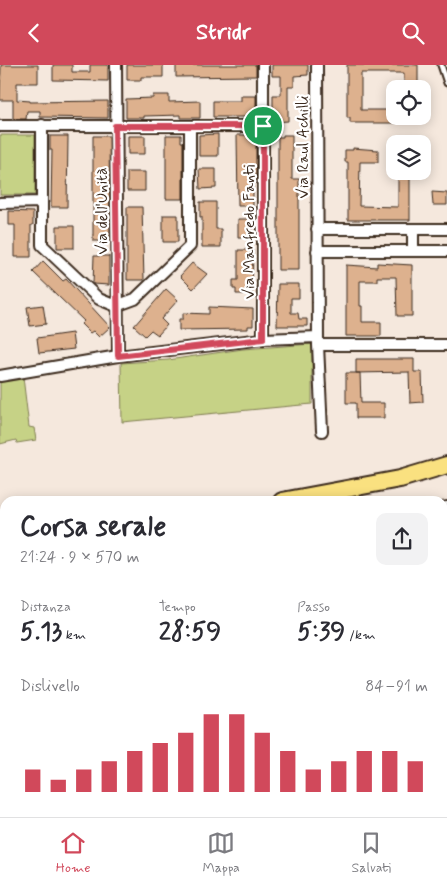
<!DOCTYPE html>
<html lang="it">
<meta charset="utf-8">
<style>
:root{--surface:#fff;--page:#f2f2f3;--text:#2b2b33;--muted:#7c7c81;--line:#e1e1e2;--accent:#d1495b}
body{margin:0;font-family:Mynerve,sans-serif;background:var(--page);color:var(--text);height:100vh;display:flex;flex-direction:column;font-size:19px;white-space:nowrap}
*{box-sizing:border-box;margin:0}
p{font-size:16px;color:var(--muted)}
.icon{flex:none;width:28px;height:28px;fill:none;stroke:currentColor;stroke-width:2;stroke-linecap:round;stroke-linejoin:round}
.map{position:relative;flex:1;overflow:hidden}
.details{position:absolute;left:0px;top:431px;width:448px;height:321px;display:flex;flex-direction:column;background:var(--surface);border-radius:15px 15px 0 0;box-shadow:0 2px 12px #0003}
.details>*{flex:none}
.tools{position:absolute;left:386px;top:15px;display:grid;gap:10px}
.tools a{display:grid;place-items:center;width:45px;height:45px;border-radius:10px;background:var(--surface);box-shadow:0 2px 12px #0003;font-size:25px}
.pin{position:absolute;display:grid;place-items:center;width:42px;height:42px;color:#fff;margin:-21px;border:2px solid #fff;border-radius:50%;box-shadow:0 1px 5px #0007}
.round{display:grid;place-items:center;flex:none;width:52px;height:52px;border-radius:10px;background:var(--page)}
.overview{display:flex;align-items:center;justify-content:space-between;height:85px;padding:0 20px}
h1{font-size:28px;font-weight:700;line-height:38px}
.figures{display:grid;grid-template-columns:repeat(3,1fr);gap:8px;height:85px;padding:5px 20px}
.figures div{display:grid;align-content:center}
.figures b{font-size:25px;font-weight:700}
.figures small{font-size:14px;font-weight:400}
.figures p{font-size:14px}
.chart{height:140px;padding:10px 20px}
.chart p{display:flex;justify-content:space-between}
.chart svg{width:100%;height:90px;margin-top:5px;stroke:var(--accent);stroke-width:6}
header{display:flex;justify-content:space-between;align-items:center;height:65px;padding:0 20px;background:var(--accent);color:#fff;font-size:22px;font-weight:700}
.tab-bar{display:flex;justify-content:space-around;align-items:center;height:70px;border-top:1px solid var(--line);background:var(--surface);font-size:14px;color:var(--muted)}
.tab-bar a{display:grid;justify-items:center;gap:2px}
.tab-bar .selected{color:var(--accent)}
.map>svg:first-child{display:block}
</style>
<header><svg class="icon" aria-label="back" viewBox="0 0 24 24"><path d="M15 5l-7 7 7 7"/></svg>Stridr<svg class="icon" aria-label="search" viewBox="0 0 24 24"><circle cx="10" cy="10" r="6"/><path d="M15 15l6 6"/></svg></header>
<div class="map">
<svg width="447" height="752" viewBox="0 0 447 752">
<rect width="100%" height="100%" fill="#f5e8dd"/>
<filter id="ink" filterUnits="userSpaceOnUse"><feTurbulence type="fractalNoise" baseFrequency=".02" numOctaves="2"/><feDisplacementMap in="SourceGraphic" scale="10" xChannelSelector="R" yChannelSelector="G"/><feConvolveMatrix kernelMatrix="1 2 1 2 8 2 1 2 1" color-interpolation-filters="sRGB"/></filter>
<g filter="url(#ink)">
<path fill="#c6d286" stroke="#807e52" d="M0 70H35V130H0Z
M312 279V339L122 357 121 298 168 295 243 284Z
M23 312 29 362 34 363 36 375 17 378 16 375 0 379V317Z
M5 530V622L0 624V533Z
M5 652V748H29L19 752H0V654Z"/>
<path fill="#ddb18e" stroke="#3b2a1e" d="M1 0H38V18H17V35L30 36V37L108 36V53L40 52V46H27L26 54H13V35H0Z
M53 0H72V7H90V0H108V16L53 15Z
M127 0H163V12H141V15H127Z
M176 0H256V11L176 12Z
M272 0H308V10L294 11V22H288V56L273 57V30H281V11H272Z
M347 0H418V24H404V8H361V45H395V51H402V58H350V53H347Z
M153 30H169V37L200 36V53H181V50L144 51V53H126V34L153 33Z
M241 31H256V52H213V36H241Z
M218 69V91H199V70Z
M166 70H181V77H183V134H166Z
M237 70H256V111H253V141H238Z
M283 70H292V114H299V205H278V72H283Z
M50 71H68L67 142H51L52 85H50Z
M93 71H109L110 176H93Z
M128 71H145V89H128Z
M353 83 378 85V97H360L359 141 398 142V106H410V155H348V97H345V85H353Z
M199 104H216V123L200 124Z
M127 107H145V126H127Z
M432 127 447 128V140H433Z
M200 137H216V164H221V182H202V152H200Z
M127 142H142L144 215H127Z
M9 146 33 147V160H31V192H15V160H9Z
M163 150H178V177H163Z
M238 154H252V172H238Z
M57 161H74V183H57Z
M238 185H253L252 229H236V224H233V215H238Z
M94 191H109V220L93 219Z
M43 196 63 216 66 214 110 262 99 272 93 266 90 268 81 259 84 256 33 207Z
M192 198 207 209 193 224 180 211Z
M377 198 412 200V251H397L396 212H377V216H360V241H362V257H381V271H346V200L377 202Z
M278 219H299V233H291V248H298L299 254H307V261H277Z
M166 224 178 235 161 254 167 260 158 270 151 265 145 271 134 261Z
M43 240 46 259 30 261 27 242Z
M209 242 253 244V261H248V264L179 265V254H183V248L209 249Z
M72 268 74 284 39 288 37 273Z
M356 294H414V307H422L423 337 410 338 409 307 356 308Z
M346 308H360L361 338H384V353H356V338H346Z"/>
<g fill="none" stroke-linecap="round" stroke-linejoin="round">
<defs>
<path id="service" d="M441 0 447 18
M442 746 444 752
M258 752 261 751"/>
<path id="minor" d="M116 0 118 291
M317 0 318 280 322 366
M42 60V180L99 234 116 241 135 234 190 181V61
M0 61H263
M0 138 42 137
M317 164H447
M413 164V186
M317 186H447
M263 274V0
M318 280H447
M0 311 118 291 263 274 318 272
M442 443 447 442
M442 487 447 491
M0 496 5 498
M110 752 122 748"/>
<path id="primary" d="M282 436 400 414 447 400
M0 483 5 482"/>
</defs>
<use href="#service" stroke="#3b2a1e" stroke-width="9"/>
<use href="#minor" stroke="#3b2a1e" stroke-width="14"/>
<use href="#primary" stroke="#3b2a1e" stroke-width="20"/>
<use href="#service" stroke="#fff" stroke-width="5"/>
<use href="#minor" stroke="#fff" stroke-width="10"/>
<use href="#primary" stroke="#fae180" stroke-width="16"/>
</g>
</g>
<g fill="none" stroke-linecap="round" stroke-linejoin="round" filter="url(#ink)">
<defs>
<path id="route" d="M115 61H263V274L118 291Z"/>
</defs>
<use href="#route" stroke="#fff" stroke-width="10"/>
<use href="#route" stroke="#d1495b" stroke-width="6"/>
</g>
<g text-anchor="middle" stroke-width="4.5" stroke-linejoin="round" paint-order="stroke">
<g font-size="16" fill="#3b2a1e" stroke="#fff">
<text transform="translate(302 82) rotate(-90)" y="6">Via Raul Achilli</text>
<text transform="translate(101 146) rotate(-90)" y="6">Via dell'Unità</text>
<text transform="translate(248 167) rotate(-90)" y="6">Via Manfredo Fanti</text>
</g>
</g>
</svg>
<div class="tools">
<a><svg class="icon" aria-label="locate" viewBox="0 0 24 24"><circle cx="12" cy="12" r="6"/><path d="M12 2v4M12 18v4M2 12h4M18 12h4"/></svg></a>
<a><svg class="icon" aria-label="layers" viewBox="0 0 24 24"><path d="M12 4l9 5-9 5-9-5zM3 14l9 5 9-5"/></svg></a>
</div>
<div class="pin" style="left:263px;top:61px;background:#1e9e55"><svg class="icon" aria-label="arrive" viewBox="0 0 24 24"><path d="M6 21V4h12l-3 4 3 4H6"/></svg></div>
<section class="details">
<div class="overview"><div><h1>Corsa serale</h1><p>21:24 · 9 × 570 m</p></div><a class="round"><svg class="icon" aria-label="share" viewBox="0 0 24 24"><path d="M12 15V3M7 8l5-5 5 5M5 13v7h14v-7"/></svg></a></div>
<div class="figures">
<div><p>Distanza</p><b>5.13<small> km</small></b></div>
<div><p>Tempo</p><b>28:59</b></div>
<div><p>Passo</p><b>5:39<small> /km</small></b></div>
</div>
<div class="chart"><p><span>Dislivello</span>84–91 m</p>
<svg viewBox="0 0 160 44" preserveAspectRatio="none"><path d="M5 44V33M15 44V38M25 44V33M35 44V29M45 44V24M55 44V20M65 44V15M75 44V6M85 44V6M95 44V15M105 44V24M115 44V33M125 44V29M135 44V24M145 44V24M155 44V29"/></svg>
</div>
</section>
</div>
<nav class="tab-bar">
<a class="selected"><svg class="icon" aria-label="home" viewBox="0 0 24 24"><path d="M3 11l9-7 9 7M6 9v11h12V9"/></svg>Home</a>
<a><svg class="icon" aria-label="map" viewBox="0 0 24 24"><path d="M3 6l6-2 6 2 6-2v14l-6 2-6-2-6 2zM9 4v14M15 6v14"/></svg>Mappa</a>
<a><svg class="icon" aria-label="saved" viewBox="0 0 24 24"><path d="M7 4h10v16l-5-4-5 4z"/></svg>Salvati</a>
</nav>
